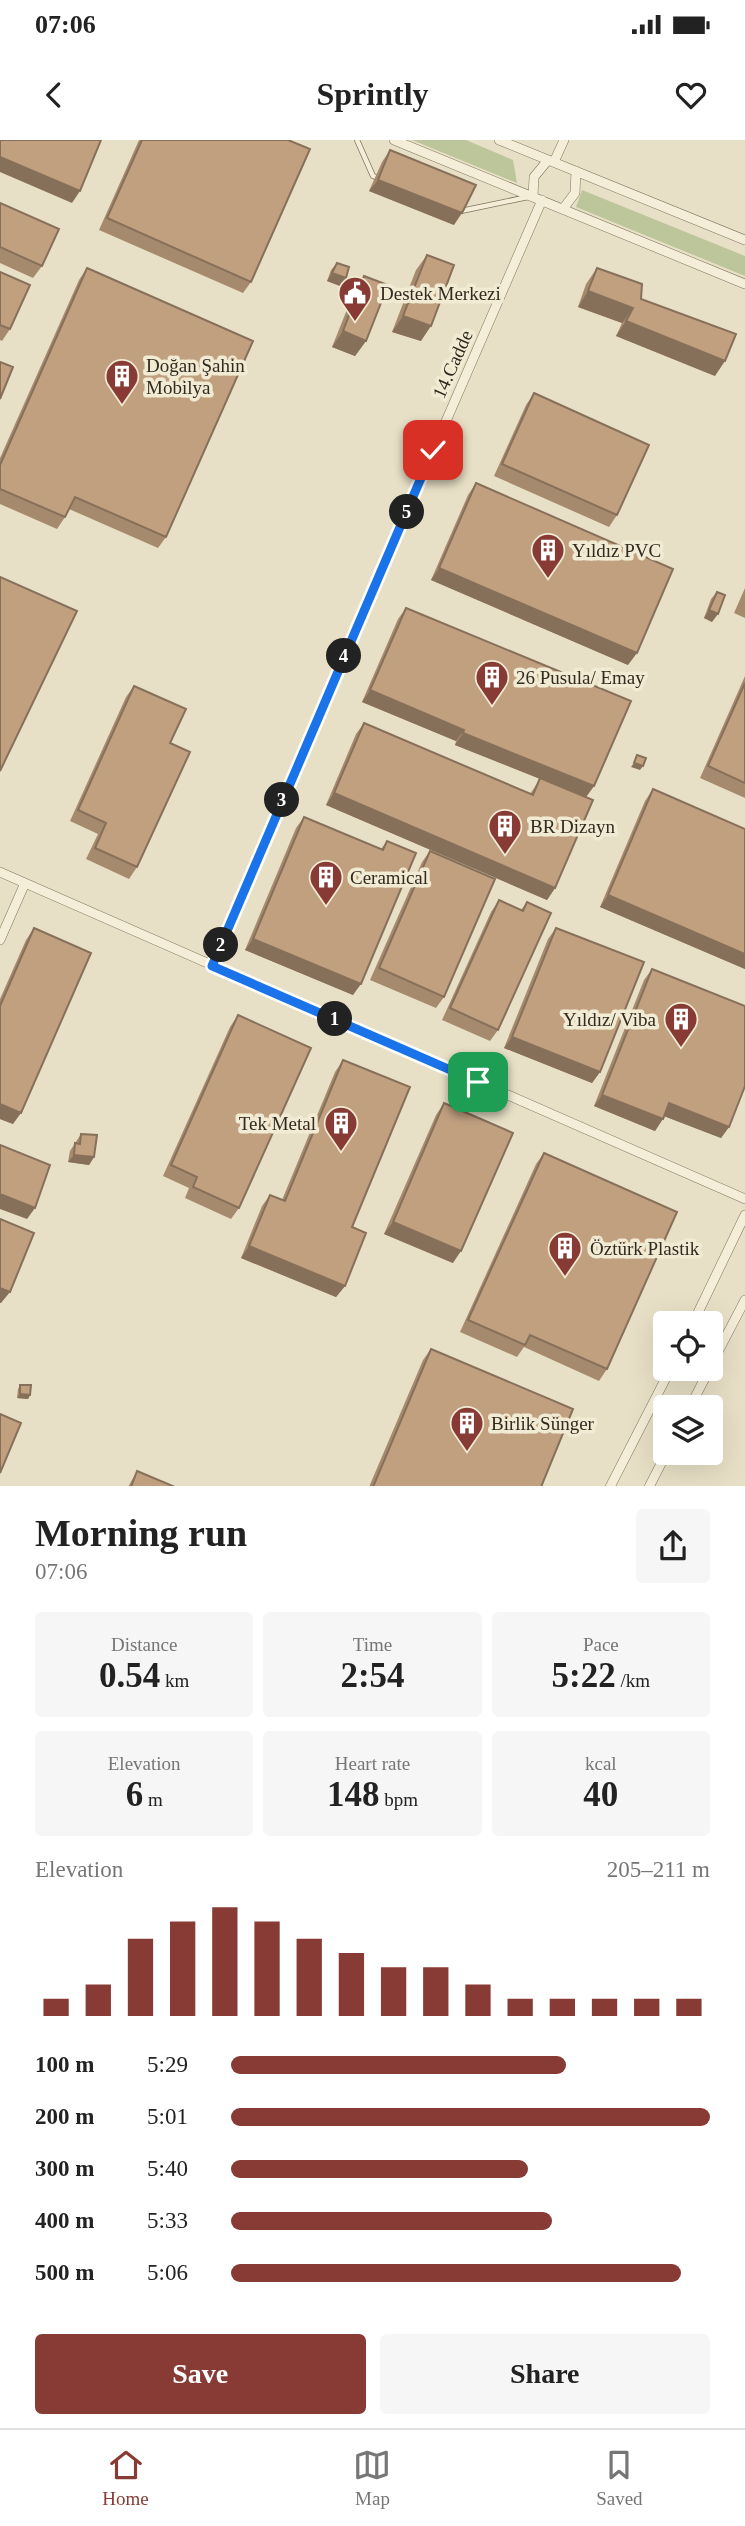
<!DOCTYPE html>
<meta charset="utf-8">
<style>
:root{--surface:#fff;--page:#f6f6f6;--text:#222;--muted:#767676;--line:#e0e0e0;--accent:#883b35}
body{margin:0;font-family:"Times New Roman",serif;background:var(--page);color:var(--text);height:100vh;display:flex;flex-direction:column;font-size:26px;white-space:nowrap}
*{box-sizing:border-box;margin:0}
p{font-size:23px;color:var(--muted)}
.icon{flex:none;width:38px;height:38px;fill:none;stroke:currentColor;stroke-width:2;stroke-linecap:round;stroke-linejoin:round}
.map{position:relative;height:1346px;overflow:hidden}
.side{display:flex;flex-direction:column;background:var(--surface);flex:1}
.side>*{flex:none}
.tools{position:absolute;left:653px;top:1171px;display:grid;gap:14px}
.tools a{display:grid;place-items:center;width:70px;height:70px;border-radius:7px;background:var(--surface);box-shadow:0 7px 28px #0002;font-size:35px}
.pin{position:absolute;display:grid;place-items:center;width:60px;height:60px;color:#fff;margin:-30px;border-radius:14px;box-shadow:0 4px 10px #0006}
.km{position:absolute;width:35px;height:35px;margin:-18px;border-radius:50%;background:#222;color:#fff;font-size:19px;line-height:35px;text-align:center}
.round{display:grid;place-items:center;flex:none;width:74px;height:74px;border-radius:7px;background:var(--page)}
.headline{display:flex;align-items:center;justify-content:space-between;height:119px;padding:0 35px}
h1{font-size:38px;font-weight:600;line-height:52px}
.stats{display:grid;grid-template-columns:repeat(3,1fr);gap:10px;height:119px;padding:7px 35px}
.stats div{display:grid;align-content:center;border-radius:7px;background:var(--page);text-align:center}
.stats b{font-size:35px;font-weight:600}
.stats small{font-size:19px;font-weight:400}
.stats p{font-size:19px}
.chart{height:196px;padding:14px 35px}
.chart p{display:flex;justify-content:space-between}
.chart svg{width:100%;height:126px;margin-top:7px;stroke:var(--accent);stroke-width:6}
.button{display:flex;gap:14px;margin-top:auto;padding:14px 35px}
.button a{flex:1;height:80px;border-radius:7px;background:var(--accent);color:#fff;font-size:28px;font-weight:600;line-height:80px;text-align:center}
.button a+a{background:var(--page);color:var(--text)}
ul{padding:0 35px;list-style:none;font-size:23px}
li{display:grid;grid-template-columns:112px 84px 1fr;align-items:center;height:52px}
li i{height:18px;border-radius:9px;background:var(--accent)}
.status{display:flex;justify-content:space-between;align-items:center;height:49px;padding:0 35px;background:var(--surface);direction:ltr}
.status svg{height:19px;fill:currentColor}
header{display:flex;justify-content:space-between;align-items:center;height:91px;padding:0 35px;background:var(--surface);font-size:32px;font-weight:600}
.menu{display:flex;justify-content:space-around;align-items:center;height:98px;border-top:2px solid var(--line);background:var(--surface);font-size:19px;color:var(--muted)}
.menu a{display:grid;justify-items:center;gap:4px}
.menu .on{color:var(--accent)}
.map>svg:first-child{display:block}
</style>
<div class="status"><b>07:06</b><svg viewBox="0 0 49 12"><path d="M0 12V9h3v3zM5 12V6h3v6zM10 12V3h3v9zM15 12V0h3v12zM26 1h20v11H26zM47 4h2v5h-2z"/></svg></div>
<header><svg class="icon" aria-label="back" viewBox="0 0 24 24"><path d="M15 5l-7 7 7 7"/></svg>Sprintly<svg class="icon" aria-label="heart" viewBox="0 0 24 24"><path d="M12 20l-8-8c-3-5 5-10 8-4 3-6 11-1 8 4z"/></svg></header>
<div class="map">
<svg width="745" height="1347" viewBox="0 0 745 1347">
<rect width="100%" height="100%" fill="#e8e0c6"/>
<path fill="#bdc59b" d="M412 0H466L513 20 517 43Z
M582 50 745 116V136L576 67Z"/>
<g fill="none" stroke-linecap="round" stroke-linejoin="round">
<defs>
<path id="lane" d="M357 0 373 36 378 38
M458 69 461 71 528 57"/>
<path id="street" d="M394 0 745 144
M499 0 745 100
M554 22 564 0
M533 56 534 37 548 20
M563 69 575 53 576 31
M0 732 745 1059
M0 800 25 743
M212 826 325 560 542 60
M693 1183 745 1075
M710 1227 745 1160
M690 1267 710 1228
M610 1347 671 1228
M649 1347 667 1312"/>
</defs>
<use href="#lane" stroke="#81735e" stroke-width="6"/>
<use href="#street" stroke="#81735e" stroke-width="10"/>
<use href="#lane" stroke="#f4eed8" stroke-width="4.5"/>
<use href="#street" stroke="#f4eed8" stroke-width="9"/>
</g>
<path fill="#a68a6e" d="M139 0H288L251 142 243 153 99 90Z
M390 10 454 85 369 51 382 22Z
M0 63 42 126 33 138 0 123Z
M427 115 421 201 392 192 416 130Z
M337 123 340 146 327 141 331 130Z
M87 128 166 397 158 408 69 369 65 377 57 389 0 364V318L79 140Z
M597 128 641 159 715 236 616 196 622 183 578 167 586 144Z
M0 132 10 189 2 201 0 200Z
M364 136 366 201 355 216 332 207 354 152Z
M534 253 617 375 609 387 494 336 526 265Z
M476 343 628 525 431 440 468 355Z
M745 448V478L734 473Z
M717 452 712 482 704 478 711 459Z
M406 468 594 646 586 657 555 748 547 760 326 665 356 594 364 583 530 654 540 639 455 605 456 601 362 562 398 479Z
M745 536V658L700 638Z
M134 546 170 603 137 727 129 739 86 719 98 694 70 681 126 557Z
M653 649 745 689V829L600 767 645 661Z
M304 677 381 709 387 701 353 855 245 810 296 688Z
M430 711 444 857 436 868 370 840 422 722Z
M499 760 521 770 527 762 498 890 490 901 442 880 491 772Z
M34 788 13 984 0 979V859L26 800Z
M556 788 600 932 592 943 504 908 548 799Z
M652 829 729 987 721 998 664 976 655 991 594 966 644 840Z
M238 875 239 1068 231 1079 185 1058 189 1048 163 1036 230 887Z
M343 920 352 1087 345 1146 336 1157 241 1118 262 1066 270 1055 282 1060 335 932Z
M444 963 453 1123 384 1094 436 975Z
M81 994 94 1017 89 1025 68 1022 70 1011Z
M544 1013 607 1229 599 1241 524 1207 517 1217 460 1192 536 1024Z
M431 1209 541 1347H369L423 1220Z
M20 1245 30 1255 28 1259 17 1258 18 1249Z
M137 1331 175 1347H128Z"/>
<path fill="#87705a" d="M0 17 80 51 72 63 0 32Z
M378 40 462 73 454 85 369 51Z
M332 133 346 138 340 146 327 141Z
M588 151 633 168 622 183 578 167Z
M403 176 431 186 421 201 392 192Z
M626 181 725 221 715 236 616 196Z
M343 191 366 201 355 216 332 207Z
M439 428 637 513 628 525 431 440Z
M709 470 718 474 712 482 704 478Z
M370 550 464 590 456 601 362 562Z
M463 593 594 646 586 657 455 605Z
M634 623 643 626 640 630 631 627Z
M334 653 555 748 547 760 326 665Z
M608 755 745 814V829L600 767Z
M253 799 361 844 353 855 245 810Z
M512 897 600 932 592 943 504 908Z
M602 955 663 979 655 991 594 966Z
M669 963 729 987 721 998 661 975Z
M0 964 21 973 13 984 0 979Z
M74 1015 94 1017 89 1025 68 1022Z
M0 1054 35 1068 27 1079 0 1069Z
M393 1082 461 1111 453 1123 384 1094Z
M249 1106 345 1146 336 1157 241 1118Z
M0 1148 10 1152 1 1163H0Z
M20 1254 30 1255 28 1259 17 1258Z"/>
<path fill="#c1a080" stroke="#87705a" stroke-width="2" d="M0 0H101L80 51 0 17Z
M142 0H288L310 9 251 142 107 78Z
M390 10 476 45 462 73 378 40Z
M0 63 59 89 42 126 0 107Z
M427 115 454 125 431 186 403 176Z
M337 123 349 127 346 138 332 133Z
M87 128 253 201 166 397 75 357 65 377 0 349V325Z
M597 128 642 144 641 159 736 194 725 221 626 181 633 168 588 151Z
M0 132 30 145 10 189 0 185Z
M364 136 388 145 366 201 343 191Z
M0 222 13 227 0 259Z
M534 253 649 305 617 375 502 324Z
M476 343 673 429 637 513 439 428Z
M0 437 77 471 0 631Z
M717 452 725 455 718 474 709 470Z
M406 468 631 561 594 646 463 593 464 590 370 550Z
M745 543V643L708 626Z
M134 546 186 569 170 603 190 612 137 727 95 708 106 683 78 670Z
M364 583 533 655 540 638 593 660 555 748 334 653Z
M637 615 646 618 643 626 634 623Z
M653 649 745 689V814L608 755Z
M304 677 383 710 387 701 416 713 361 844 253 799Z
M430 711 495 739 444 857 379 828Z
M499 760 523 771 527 762 551 773 498 890 450 868Z
M34 788 91 813 21 973 0 964V866Z
M556 788 644 822 600 932 512 897Z
M652 829 745 866V946L729 987 669 963 663 979 602 955Z
M238 875 311 908 239 1068 193 1047 197 1037 171 1025Z
M343 920 410 947 352 1087 366 1093 345 1146 249 1106 270 1055 285 1061Z
M444 963 513 993 461 1111 393 1082Z
M81 994 97 995 94 1017 74 1015 75 1003 80 1004Z
M0 1005 50 1025 35 1068 0 1054Z
M544 1013 677 1072 607 1229 530 1195 525 1205 468 1180Z
M0 1079 34 1093 10 1152 0 1148Z
M431 1209 573 1269 541 1347H373Z
M20 1245H31L30 1255 20 1254Z
M0 1274 21 1283 0 1333Z
M137 1331 175 1347H131Z"/>
<g fill="none" stroke-linecap="round" stroke-linejoin="round">
<defs>
<path id="route" d="M433 310 212 826 478 942"/>
</defs>
<use href="#route" stroke="#fff" stroke-width="14"/>
<use href="#route" stroke="#1a73e8" stroke-width="9"/>
</g>
<defs>
<symbol id="civic-pin" viewBox="-11 -11 22 30"><path d="M0 17L-7.5 6A9.5 9.5 0 1 1 7.5 6Z" fill="#883b35" stroke="#f1ebd4"/><path d="M-.6-6.5H3V-4.5H.6V-3L4-1V1h2V6H-6V1h2V-1L-.6-3ZM-1.2 2.5V6h2.4V2.5Z" fill="#fff"/></symbol>
<symbol id="building-pin" viewBox="-11 -11 22 30"><path d="M0 17L-7.5 6A9.5 9.5 0 1 1 7.5 6Z" fill="#883b35" stroke="#f1ebd4"/><path d="M-4-6H4V6H1V3H-1V6H-4ZM-2.5-4.3h1.7v1.8h-1.7ZM.8-4.3h1.7v1.8H.8ZM-2.5-1h1.7V.8h-1.7ZM.8-1h1.7V.8H.8Z" fill="#fff"/></symbol>
</defs>
<g fill-rule="evenodd">
<use href="#civic-pin" x="336" y="134" width="38" height="52"/>
<use href="#building-pin" x="103" y="217" width="38" height="52"/>
<use href="#building-pin" x="529" y="391" width="38" height="52"/>
<use href="#building-pin" x="473" y="518" width="38" height="52"/>
<use href="#building-pin" x="486" y="667" width="38" height="52"/>
<use href="#building-pin" x="307" y="718" width="38" height="52"/>
<use href="#building-pin" x="662" y="860" width="38" height="52"/>
<use href="#building-pin" x="322" y="964" width="38" height="52"/>
<use href="#building-pin" x="546" y="1089" width="38" height="52"/>
<use href="#building-pin" x="448" y="1264" width="38" height="52"/>
</g>
<g text-anchor="middle" stroke-width="7" stroke-linejoin="round" paint-order="stroke">
<g font-size="19" fill="#332a20" stroke="#f1ebd4" text-anchor="start">
<text x="380" y="160">Destek Merkezi</text>
<text x="146" y="232">Doğan Şahin<tspan x="146" dy="22">Mobilya</tspan></text>
<text x="572" y="417">Yıldız PVC</text>
<text x="516" y="544">26 Pusula/ Emay</text>
<text x="530" y="693">BR Dizayn</text>
<text x="350" y="744">Ceramical</text>
<text x="656" y="886" text-anchor="end">Yıldız/ Viba</text>
<text x="316" y="990" text-anchor="end">Tek Metal</text>
<text x="590" y="1115">Öztürk Plastik</text>
<text x="491" y="1290">Birlik Sünger</text>
</g>
<g font-size="19" fill="#332a20" stroke="#f1ebd4">
<text transform="translate(452 224) rotate(-66)" y="7">14.Cadde</text>
</g>
</g>
</svg>
<div class="tools">
<a><svg class="icon" aria-label="locate" viewBox="0 0 24 24"><circle cx="12" cy="12" r="6"/><path d="M12 2v4M12 18v4M2 12h4M18 12h4"/></svg></a>
<a><svg class="icon" aria-label="layers" viewBox="0 0 24 24"><path d="M12 4l9 5-9 5-9-5zM3 14l9 5 9-5"/></svg></a>
</div>
<div class="pin" style="left:478px;top:942px;background:#1e9e55"><svg class="icon" aria-label="arrive" viewBox="0 0 24 24"><path d="M6 21V4h12l-3 4 3 4H6"/></svg></div>
<div class="pin" style="left:433px;top:310px;background:#d93025"><svg class="icon" aria-label="check" viewBox="0 0 24 24"><path d="M5 12l5 5 9-10"/></svg></div>
<b class="km" style="left:335px;top:879px">1</b>
<b class="km" style="left:221px;top:805px">2</b>
<b class="km" style="left:282px;top:660px">3</b>
<b class="km" style="left:344px;top:516px">4</b>
<b class="km" style="left:407px;top:372px">5</b>
</div>
<section class="side">
<div class="headline"><div><h1>Morning run</h1><p>07:06</p></div><a class="round"><svg class="icon" aria-label="share" viewBox="0 0 24 24"><path d="M12 15V3M7 8l5-5 5 5M5 13v7h14v-7"/></svg></a></div>
<div class="stats">
<div><p>Distance</p><b>0.54<small> km</small></b></div>
<div><p>Time</p><b>2:54</b></div>
<div><p>Pace</p><b>5:22<small> /km</small></b></div>
</div>
<div class="stats">
<div><p>Elevation</p><b>6<small> m</small></b></div>
<div><p>Heart rate</p><b>148<small> bpm</small></b></div>
<div><p>kcal</p><b>40</b></div>
</div>
<div class="chart"><p><span>Elevation</span>205–211 m</p>
<svg viewBox="0 0 160 44" preserveAspectRatio="none"><path d="M5 44V38M15 44V33M25 44V17M35 44V11M45 44V6M55 44V11M65 44V17M75 44V22M85 44V27M95 44V27M105 44V33M115 44V38M125 44V38M135 44V38M145 44V38M155 44V38"/></svg>
</div>
<ul>
<li><b>100 m</b>5:29<i style="width:70%"></i></li>
<li><b>200 m</b>5:01<i style="width:100%"></i></li>
<li><b>300 m</b>5:40<i style="width:62%"></i></li>
<li><b>400 m</b>5:33<i style="width:67%"></i></li>
<li><b>500 m</b>5:06<i style="width:94%"></i></li>
</ul>
<div class="button"><a>Save</a><a>Share</a></div>
</section>
<nav class="menu">
<a class="on"><svg class="icon" aria-label="home" viewBox="0 0 24 24"><path d="M3 11l9-7 9 7M6 9v11h12V9"/></svg>Home</a>
<a><svg class="icon" aria-label="map" viewBox="0 0 24 24"><path d="M3 6l6-2 6 2 6-2v14l-6 2-6-2-6 2zM9 4v14M15 6v14"/></svg>Map</a>
<a><svg class="icon" aria-label="saved" viewBox="0 0 24 24"><path d="M7 4h10v16l-5-4-5 4z"/></svg>Saved</a>
</nav>
